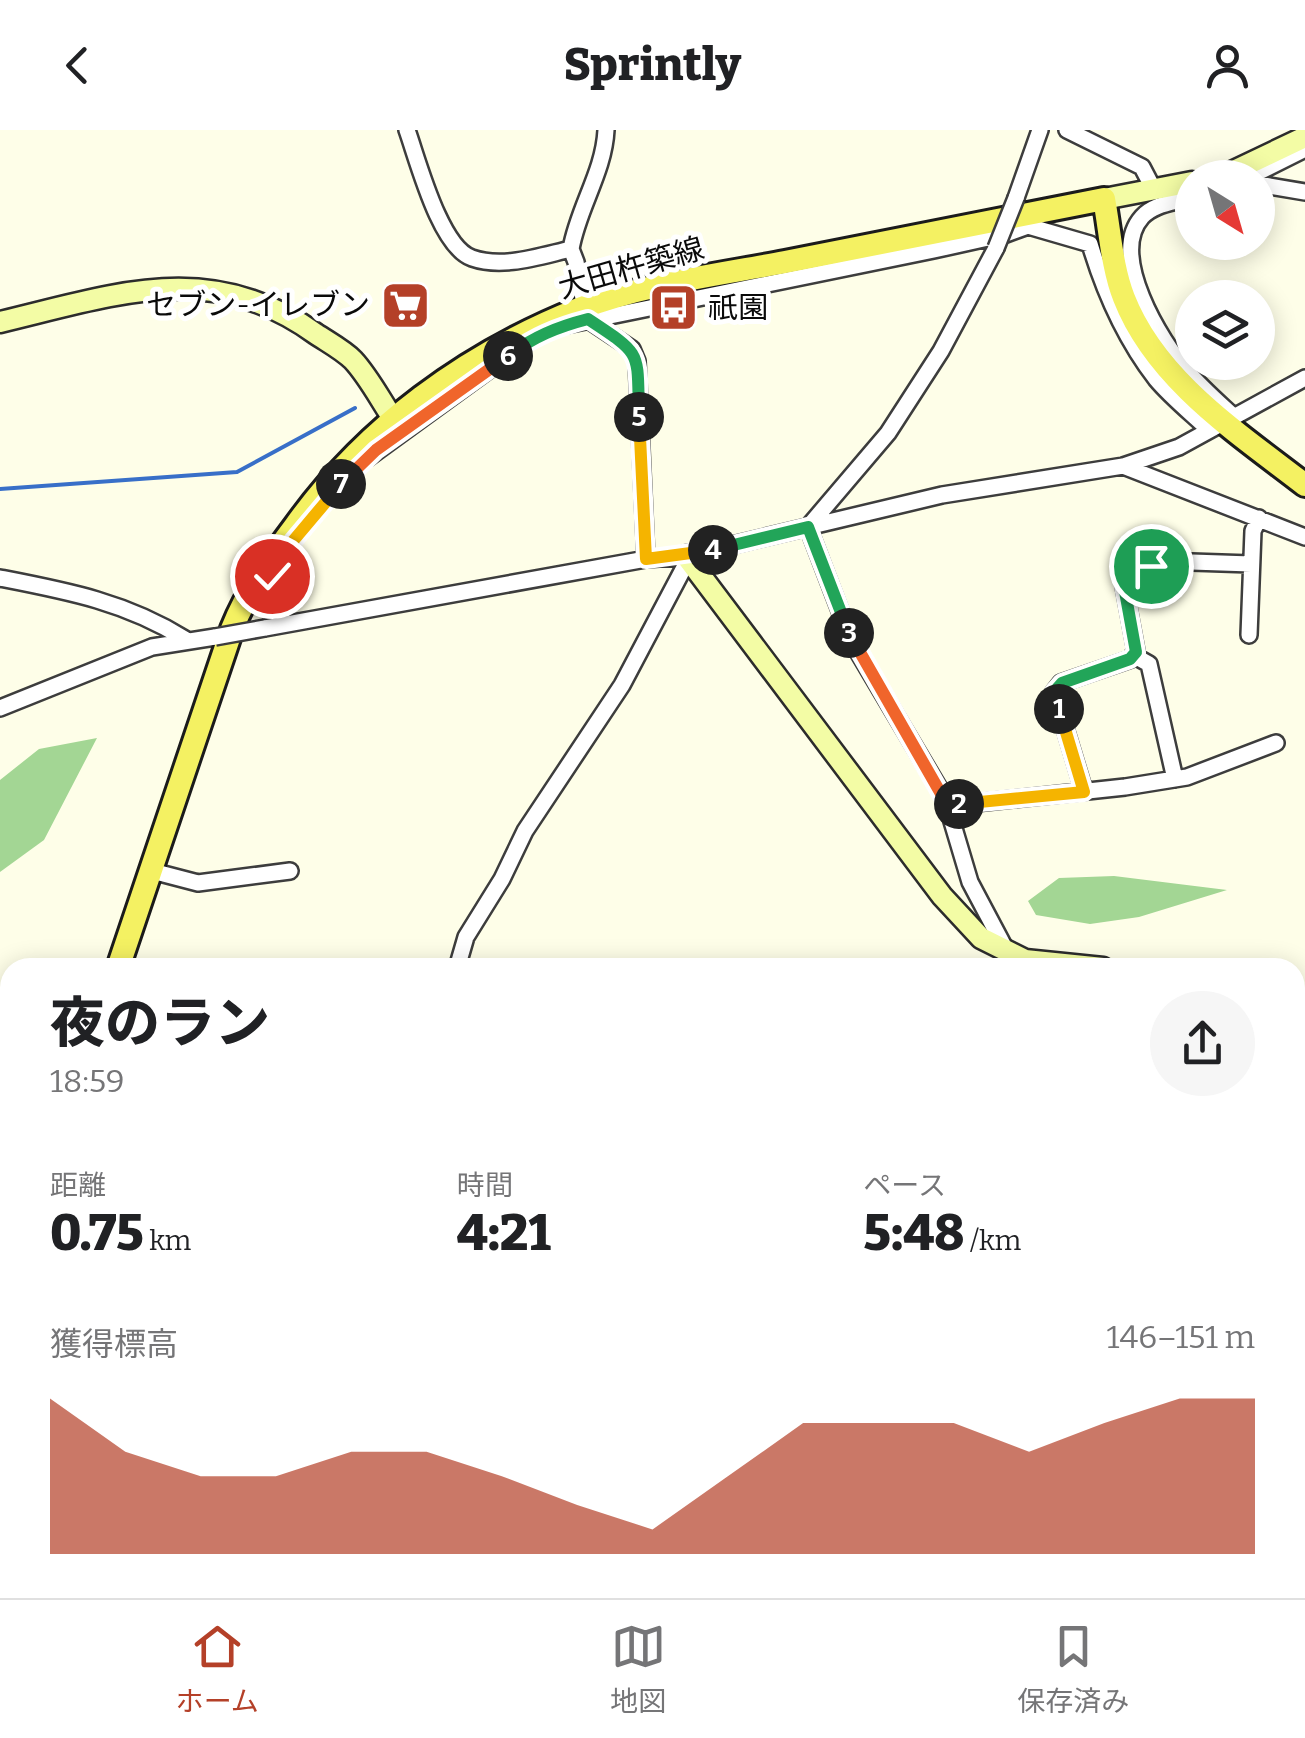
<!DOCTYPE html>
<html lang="ja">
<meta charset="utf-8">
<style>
:root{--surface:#fff;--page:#f6f6f6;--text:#202124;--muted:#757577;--line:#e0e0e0;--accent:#b44028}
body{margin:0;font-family:Bitter,"Noto Sans JP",serif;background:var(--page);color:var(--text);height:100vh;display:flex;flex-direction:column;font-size:38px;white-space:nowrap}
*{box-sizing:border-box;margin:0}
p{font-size:32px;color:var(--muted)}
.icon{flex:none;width:55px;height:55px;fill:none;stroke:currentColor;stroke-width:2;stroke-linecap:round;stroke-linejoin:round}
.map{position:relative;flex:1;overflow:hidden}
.drawer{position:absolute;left:0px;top:828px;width:1305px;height:642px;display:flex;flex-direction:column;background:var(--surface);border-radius:30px 30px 0 0;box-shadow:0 5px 25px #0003}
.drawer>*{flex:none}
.needle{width:65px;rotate:143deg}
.controls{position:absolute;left:1175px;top:30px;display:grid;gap:20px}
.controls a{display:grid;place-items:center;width:100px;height:100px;border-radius:50%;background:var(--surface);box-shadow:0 5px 25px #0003;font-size:50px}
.pin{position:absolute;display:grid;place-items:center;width:85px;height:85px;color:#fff;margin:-42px;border:5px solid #fff;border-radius:50%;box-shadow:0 2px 10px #0007}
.km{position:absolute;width:50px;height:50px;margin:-25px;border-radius:50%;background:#222;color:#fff;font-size:28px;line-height:50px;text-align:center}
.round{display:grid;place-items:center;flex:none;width:105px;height:105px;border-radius:52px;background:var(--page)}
.summary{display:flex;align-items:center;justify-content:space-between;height:170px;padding:0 50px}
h1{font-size:55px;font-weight:800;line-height:75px}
.figures{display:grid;grid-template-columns:repeat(3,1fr);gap:15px;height:170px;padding:10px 50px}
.figures div{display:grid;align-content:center}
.figures b{font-size:50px;font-weight:800}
.figures small{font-size:28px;font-weight:400}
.figures p{font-size:28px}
.chart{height:280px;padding:20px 50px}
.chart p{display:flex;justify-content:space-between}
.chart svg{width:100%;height:180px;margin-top:10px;fill:var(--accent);opacity:.7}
header{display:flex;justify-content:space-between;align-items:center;height:130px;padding:0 50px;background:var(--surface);font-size:45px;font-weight:800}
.dock{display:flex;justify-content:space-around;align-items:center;height:140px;border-top:2px solid var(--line);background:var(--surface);font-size:28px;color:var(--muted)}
.dock a{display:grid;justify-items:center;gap:5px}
.dock .on{color:var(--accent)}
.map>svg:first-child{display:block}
</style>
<header><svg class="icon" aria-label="back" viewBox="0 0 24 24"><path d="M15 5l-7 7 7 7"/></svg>Sprintly<svg class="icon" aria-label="person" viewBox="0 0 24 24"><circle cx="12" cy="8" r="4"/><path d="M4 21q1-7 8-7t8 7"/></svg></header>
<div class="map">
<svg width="1305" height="1468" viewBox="0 0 1305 1468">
<rect width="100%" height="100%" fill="#fefee8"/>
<path fill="#a3d694" d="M97 608 44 710 0 742V650L39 619Z
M1114 746 1227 760 1139 787 1090 794 1036 785 1028 771 1059 748Z"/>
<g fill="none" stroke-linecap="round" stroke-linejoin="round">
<path stroke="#386fc8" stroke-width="4" d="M0 359 237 342 355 278"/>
<defs>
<path id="street" d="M407 0C418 31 440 117 472 128 503 139 540 126 571 119
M606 0C604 42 578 78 571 119L576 132 587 189 632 219 637 231 646 429
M1067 0 1142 37 1154 60
M1247 48 1305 19
M1258 54 1305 62
M1192 67C1175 73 1155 73 1142 87 1108 125 1160 211 1188 242 1202 258 1218 272 1233 286
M1016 68 1040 0
M561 196 934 120 1006 104 1028 96 1090 114C1104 161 1126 210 1156 249 1171 267 1191 283 1208 299
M368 328 531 209
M1123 336 1305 407
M808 397 852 512 945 668 970 752 1006 820
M808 397 888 303 941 221 996 118
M0 448C67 461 126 472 185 509
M265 498 646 429 686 426 942 365 1123 336 1179 317 1305 248
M1249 505 1253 401 1259 388
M1133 525 1149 534 1175 649
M0 578 152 517 215 507
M1084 661 1054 562 1061 553 1131 529 1136 521 1124 456 1162 431 1251 434
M948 676 1125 657 1187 647 1276 613
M152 741 198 753 290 741
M457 838 466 807 502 749 525 701 622 555 688 430
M1295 885H1305
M0 1009 10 1012
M1295 1245 1305 1243
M0 1263 10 1237
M1295 1323 1305 1320
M0 1424 10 1409
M596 1460 599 1468
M838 1468 840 1460
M1144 1468 1158 1460"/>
<path id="secondary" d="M1219 48 1305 7
M1104 69 1192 52
M0 192C114 165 211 128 316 204 328 212 343 220 353 230 368 246 380 269 392 287
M686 426 942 766 981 808 1025 830 1103 838
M1295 1090 1305 1105"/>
<path id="primary" d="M118 838 232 499C247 461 271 428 295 396 366 297 466 224 579 179 644 154 717 145 785 132 892 111 998 90 1104 69 1110 101 1112 138 1124 168 1156 250 1238 303 1305 355
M0 1233 10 1195"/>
</defs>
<use href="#street" stroke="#3d3d3d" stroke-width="20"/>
<use href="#secondary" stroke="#2c2c2c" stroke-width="25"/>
<use href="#primary" stroke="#1b1b1b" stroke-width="28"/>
<use href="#street" stroke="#fff" stroke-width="15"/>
<use href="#secondary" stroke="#f3fca5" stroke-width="20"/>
<use href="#primary" stroke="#f4f162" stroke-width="22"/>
<defs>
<path id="street-bridge" d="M996 118 1016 68
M215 507 265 498"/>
</defs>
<use href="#street-bridge" stroke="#3d3d3d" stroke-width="20" stroke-linecap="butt"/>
<use href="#street-bridge" stroke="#fff" stroke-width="15"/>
</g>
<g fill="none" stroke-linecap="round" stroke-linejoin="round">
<defs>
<path id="split-1" d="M1059 579 1054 562 1062 553 1130 529 1136 522 1124 456 1151 436"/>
<path id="split-2" d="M959 674 1084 662 1059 579"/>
<path id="split-3" d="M849 503 948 676 959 674"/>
<path id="split-4" d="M713 420 808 397 849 503"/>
<path id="split-5" d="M639 287 646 429 713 420"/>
<path id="split-6" d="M508 226C533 207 557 197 588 189 644 226 637 220 639 287"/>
<path id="split-7" d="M341 354 376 320 508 226"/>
<path id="split-8" d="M272 446 293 411 341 354"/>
</defs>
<use href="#split-1" stroke="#fff" stroke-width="20"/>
<use href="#split-2" stroke="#fff" stroke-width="20"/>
<use href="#split-3" stroke="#fff" stroke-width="20"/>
<use href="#split-4" stroke="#fff" stroke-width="20"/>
<use href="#split-5" stroke="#fff" stroke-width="20"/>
<use href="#split-6" stroke="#fff" stroke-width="20"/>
<use href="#split-7" stroke="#fff" stroke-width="20"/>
<use href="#split-8" stroke="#fff" stroke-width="20"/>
<use href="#split-1" stroke="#22a559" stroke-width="12"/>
<use href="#split-2" stroke="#f5b400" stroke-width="12"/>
<use href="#split-3" stroke="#f0652b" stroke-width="12"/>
<use href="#split-4" stroke="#22a559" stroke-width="12"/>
<use href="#split-5" stroke="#f5b400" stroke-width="12"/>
<use href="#split-6" stroke="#22a559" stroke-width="12"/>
<use href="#split-7" stroke="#f0652b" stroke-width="12"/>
<use href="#split-8" stroke="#f5b400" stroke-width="12"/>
</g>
<defs>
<symbol id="supermarket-square" viewBox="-11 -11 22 22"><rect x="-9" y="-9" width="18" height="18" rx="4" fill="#b44028" stroke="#fff"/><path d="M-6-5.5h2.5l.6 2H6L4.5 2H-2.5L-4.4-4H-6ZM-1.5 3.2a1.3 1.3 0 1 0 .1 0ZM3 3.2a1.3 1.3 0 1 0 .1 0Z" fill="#fff"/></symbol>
<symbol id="bus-square" viewBox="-11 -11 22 22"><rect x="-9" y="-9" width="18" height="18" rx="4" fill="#b44028" stroke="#fff"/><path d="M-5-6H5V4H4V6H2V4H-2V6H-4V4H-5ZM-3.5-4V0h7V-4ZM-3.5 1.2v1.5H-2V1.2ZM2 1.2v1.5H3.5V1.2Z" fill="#fff"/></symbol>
</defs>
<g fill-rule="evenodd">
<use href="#supermarket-square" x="378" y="148" width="55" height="55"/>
<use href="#bus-square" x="646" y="150" width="55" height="55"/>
</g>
<g text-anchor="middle" stroke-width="10" stroke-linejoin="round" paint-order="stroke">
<g font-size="30" fill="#0a0a0a" stroke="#fff">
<text transform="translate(631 138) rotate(-16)" y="10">大田杵築線</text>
</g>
<g font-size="30" fill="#0a0a0a" stroke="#fff" text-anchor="end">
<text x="370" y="185">セブン-イレブン</text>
<text x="708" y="188" text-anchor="start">祇園</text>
</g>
</g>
</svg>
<div class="controls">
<a><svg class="needle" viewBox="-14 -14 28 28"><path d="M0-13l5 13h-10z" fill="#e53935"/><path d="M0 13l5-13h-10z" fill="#757577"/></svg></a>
<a><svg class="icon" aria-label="layers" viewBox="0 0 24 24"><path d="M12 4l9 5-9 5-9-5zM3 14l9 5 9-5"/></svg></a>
</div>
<div class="pin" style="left:1151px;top:436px;background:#1e9e55"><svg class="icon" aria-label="arrive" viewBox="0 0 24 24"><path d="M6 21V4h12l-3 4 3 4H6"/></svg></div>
<div class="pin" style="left:272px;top:446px;background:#d93025"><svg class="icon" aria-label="check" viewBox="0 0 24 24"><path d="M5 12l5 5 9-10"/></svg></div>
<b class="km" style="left:1059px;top:579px">1</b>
<b class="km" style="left:959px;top:674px">2</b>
<b class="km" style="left:849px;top:503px">3</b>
<b class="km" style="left:713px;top:420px">4</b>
<b class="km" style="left:639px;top:287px">5</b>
<b class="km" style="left:508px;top:226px">6</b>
<b class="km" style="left:341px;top:354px">7</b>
<section class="drawer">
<div class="summary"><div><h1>夜のラン</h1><p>18:59</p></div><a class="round"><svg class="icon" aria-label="share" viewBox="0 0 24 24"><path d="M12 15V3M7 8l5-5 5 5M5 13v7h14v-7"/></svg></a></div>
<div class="figures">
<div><p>距離</p><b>0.75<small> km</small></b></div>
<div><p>時間</p><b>4:21</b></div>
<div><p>ペース</p><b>5:48<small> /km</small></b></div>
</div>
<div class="chart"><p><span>獲得標高</span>146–151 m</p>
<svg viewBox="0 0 160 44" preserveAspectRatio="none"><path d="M0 44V6L10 19L20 25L30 25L40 19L50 19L60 25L70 32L80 38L90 25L100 12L110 12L120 12L130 19L140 12L150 6L160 6V44z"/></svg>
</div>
</section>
</div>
<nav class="dock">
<a class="on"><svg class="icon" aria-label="home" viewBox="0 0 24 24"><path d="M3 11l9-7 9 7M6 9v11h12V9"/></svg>ホーム</a>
<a><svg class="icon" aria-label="map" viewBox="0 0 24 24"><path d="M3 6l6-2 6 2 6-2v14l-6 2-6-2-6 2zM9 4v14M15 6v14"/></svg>地図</a>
<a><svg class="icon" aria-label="saved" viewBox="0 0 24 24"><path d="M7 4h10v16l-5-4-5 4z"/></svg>保存済み</a>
</nav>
